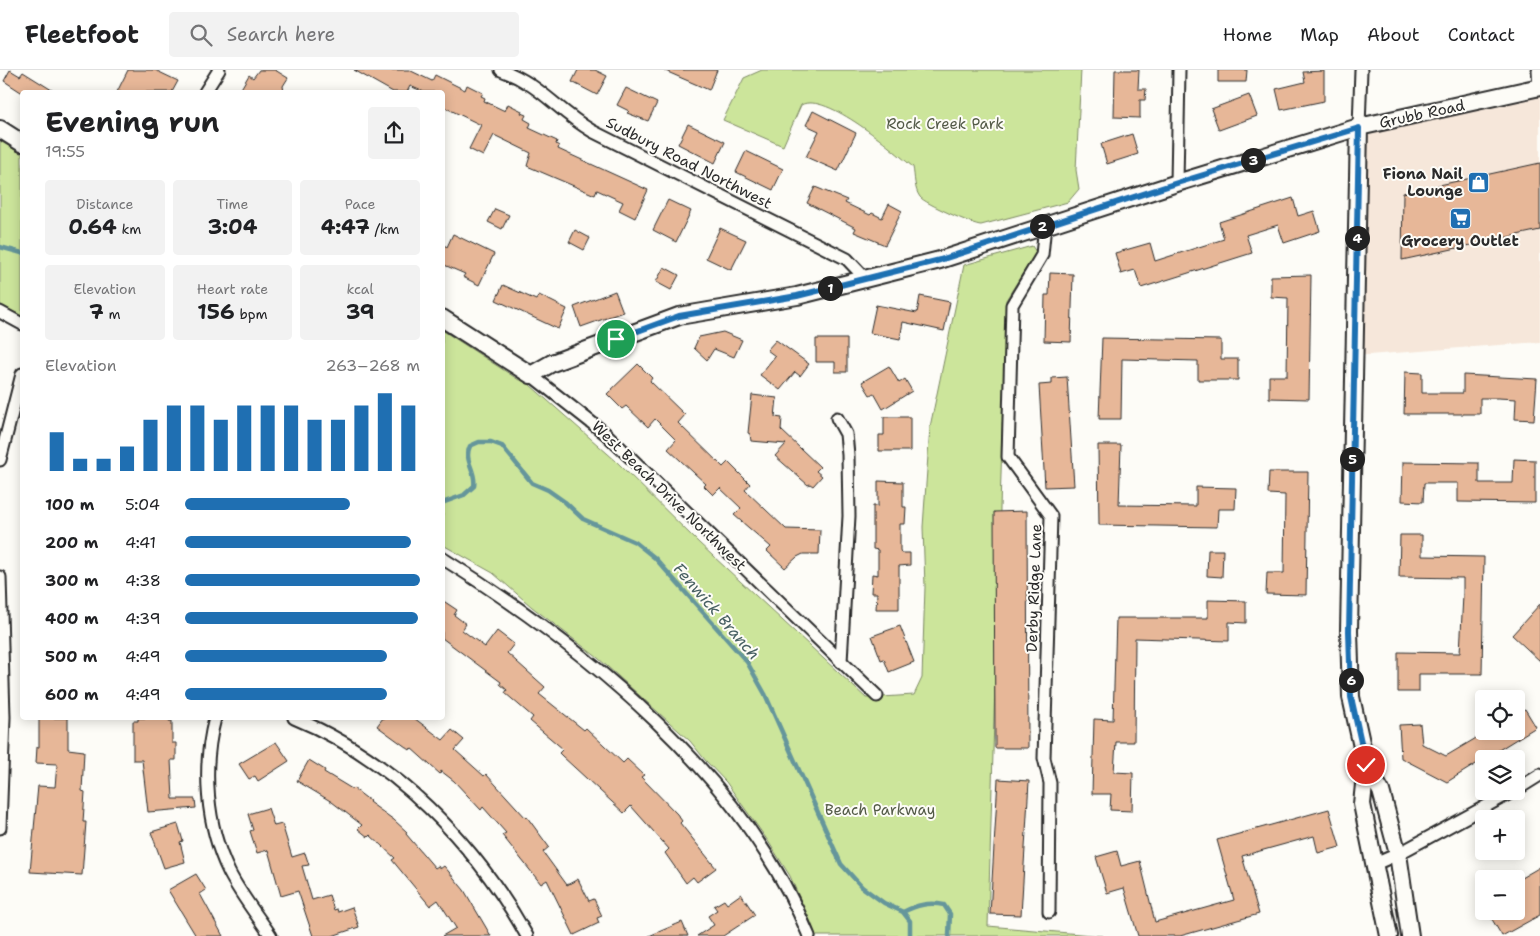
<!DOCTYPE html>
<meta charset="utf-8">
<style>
:root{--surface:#fff;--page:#f2f2f2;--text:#202124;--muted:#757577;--line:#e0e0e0;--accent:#1f6fb2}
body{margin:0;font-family:"Shantell Sans",sans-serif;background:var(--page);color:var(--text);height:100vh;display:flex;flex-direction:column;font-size:19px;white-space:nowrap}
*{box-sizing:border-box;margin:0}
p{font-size:16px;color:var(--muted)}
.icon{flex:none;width:28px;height:28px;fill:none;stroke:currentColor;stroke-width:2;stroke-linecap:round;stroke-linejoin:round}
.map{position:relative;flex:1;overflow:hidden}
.sheet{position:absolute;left:20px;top:20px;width:425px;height:630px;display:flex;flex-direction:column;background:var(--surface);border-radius:5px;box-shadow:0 2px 12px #0003}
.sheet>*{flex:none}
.controls{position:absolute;left:1475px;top:620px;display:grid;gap:10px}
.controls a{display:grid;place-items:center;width:50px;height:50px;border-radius:5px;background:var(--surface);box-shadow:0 2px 12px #0003;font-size:25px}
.pin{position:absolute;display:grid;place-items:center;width:42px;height:42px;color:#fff;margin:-21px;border:2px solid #fff;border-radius:50%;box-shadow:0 1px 5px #0007}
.km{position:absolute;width:25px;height:25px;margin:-12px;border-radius:50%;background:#222;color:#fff;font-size:14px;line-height:25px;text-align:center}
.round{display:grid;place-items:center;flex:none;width:52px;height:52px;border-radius:5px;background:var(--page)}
.overview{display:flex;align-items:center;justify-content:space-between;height:85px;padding:0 25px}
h1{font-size:28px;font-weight:700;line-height:38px}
.stats{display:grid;grid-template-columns:repeat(3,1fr);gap:8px;height:85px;padding:5px 25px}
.stats div{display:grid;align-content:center;border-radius:5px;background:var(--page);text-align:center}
.stats b{font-size:21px;font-weight:700}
.stats small{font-size:14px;font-weight:400}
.stats p{font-size:14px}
.chart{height:140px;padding:10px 25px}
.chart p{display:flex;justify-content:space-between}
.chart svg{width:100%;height:90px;margin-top:5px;stroke:var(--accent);stroke-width:6}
ul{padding:0 25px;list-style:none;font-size:16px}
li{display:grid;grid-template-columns:80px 60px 1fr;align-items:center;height:38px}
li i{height:12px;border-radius:6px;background:var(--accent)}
header{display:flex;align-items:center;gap:30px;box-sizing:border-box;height:70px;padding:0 25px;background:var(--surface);border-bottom:1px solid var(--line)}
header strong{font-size:24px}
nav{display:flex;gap:28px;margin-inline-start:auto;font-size:18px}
.search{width:350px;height:45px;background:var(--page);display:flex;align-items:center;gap:12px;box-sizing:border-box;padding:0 18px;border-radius:5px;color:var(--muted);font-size:19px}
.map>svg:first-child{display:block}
</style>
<header>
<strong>Fleetfoot</strong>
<div class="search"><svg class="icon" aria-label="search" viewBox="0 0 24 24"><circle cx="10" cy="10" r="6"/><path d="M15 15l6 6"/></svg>Search here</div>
<nav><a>Home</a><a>Map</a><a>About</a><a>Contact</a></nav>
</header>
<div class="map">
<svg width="1540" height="866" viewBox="0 0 1540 866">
<rect width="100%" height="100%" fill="#fdfcf7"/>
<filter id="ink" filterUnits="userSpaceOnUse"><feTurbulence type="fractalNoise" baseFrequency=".02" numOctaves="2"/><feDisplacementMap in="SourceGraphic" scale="10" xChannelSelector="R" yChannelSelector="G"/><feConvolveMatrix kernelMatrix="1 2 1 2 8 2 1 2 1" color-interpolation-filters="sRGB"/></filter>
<g filter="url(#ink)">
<path fill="#f6e7da" d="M1540 13V272L1355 286 1359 57Z"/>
<path fill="#cce59b" stroke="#7c8863" d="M762 0H1081L1076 100 1079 119 1068 132 981 155C973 155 924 133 920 127 914 119 915 107 913 97 894 81 826 21 801 35L783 76 723 50 744 8Z
M0 71 22 84V249L0 237Z
M1032 176 1036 182 1006 230 988 856 1103 866H816L790 806 768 771 726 712 706 691 690 671 598 588 532 537 493 503 443 475 442 260 519 310 521 307 616 391 699 473 866 628 914 625 922 608 925 517 923 457 930 357 964 195Z"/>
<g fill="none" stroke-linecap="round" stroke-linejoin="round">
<path stroke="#65969b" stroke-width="4.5" d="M0 177 22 183
M442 433 464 425 474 416C477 401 463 391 470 376L479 372H491L502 376 532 413 548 420 565 432 583 449 635 472 655 488 747 592 765 624 841 794 862 817 884 833 903 842 910 851V866
M903 842C917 835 928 832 944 835L950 844 949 866"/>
</g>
<path fill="#e7b798" stroke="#2b2b2b" d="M10 0 20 6 23 2 55 22H21L4 11Z
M128 0H155L178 11 172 22H117Z
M259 0H275L288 8 283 16 284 22H239L249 5 253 8Z
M354 0H409L432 11 435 5 465 20 467 15 483 23 481 26 485 28 484 31 505 41 508 34 522 41 521 43 526 45 524 49 531 53 529 58 557 71 556 74 559 76 558 79 648 120 635 148 619 140 623 132 597 120 595 125 527 96 531 83 494 65 483 86 469 79 481 55 442 36V22H424L410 16 407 22H393Z
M578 0H595L607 6 597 25 572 12Z
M663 0H717L709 20Z
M1115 0H1139L1138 19H1146L1145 30H1140V48L1114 47Z
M1218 0H1247L1246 12H1218Z
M1324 1V31L1281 40 1276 19 1305 12 1303 2Z
M626 18 657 33 648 51 627 43 629 41 617 35Z
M1249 25 1257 46 1219 60 1211 39Z
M813 41 856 63 838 101 806 87 819 61 806 55Z
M688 54 725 72 715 93 678 74Z
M1132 64 1138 84 1107 94 1101 74Z
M746 81 783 99 773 120 736 102Z
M1540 93V160L1402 190 1403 123Z
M815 117 847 130 845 133 870 145 872 143 882 148 889 134 902 141 885 175 854 162 856 158 807 133Z
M1293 128 1298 146 1314 141 1320 161 1284 173 1278 155 1246 165 1252 183 1141 218 1135 200 1121 204 1115 183 1150 173 1155 191 1224 169 1219 152Z
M668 130 691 141 676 172 653 160Z
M495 139 509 145 502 159 488 152Z
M720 158 746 170 731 200 706 188Z
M575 160 590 168 584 180 569 172Z
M453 164 494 184 479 215 463 207 465 204 442 194V174L447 177Z
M664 197 679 205 671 220 656 212Z
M1050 203 1073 204 1071 272 1044 271 1045 225H1049Z
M1311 205 1309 329 1269 328V306H1287L1288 228 1271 227V206Z
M503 215 536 230 539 225 567 239 558 259 496 230Z
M615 221 623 242 581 257 574 237Z
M920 226 950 232 944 261 903 252 900 269 870 263 876 235 917 243Z
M723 262 742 270 734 287 714 279 707 290 694 278 699 267Z
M1102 268 1221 270V289H1238V310H1198V291L1122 289 1121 349H1099Z
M816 269H847V302H835V292H816Z
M776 270 809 294 800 306 795 302 780 320 760 305 775 286 767 280Z
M638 294 652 308 650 311 685 345 678 353 723 397 728 392 750 414 745 420 786 459 820 460 819 484H803L797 487 785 498 767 481 771 477 734 445 741 438 720 418 713 425 704 416 706 414 668 379 676 370 655 349 648 357 626 336 622 339 607 324Z
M889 296 899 313 905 309 912 321 883 339 874 323 870 325 862 312Z
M1405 302 1422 303V323H1463V305L1537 309 1534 350 1515 349 1516 329 1498 328H1480V344H1404Z
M1067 307 1074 416 1045 417 1039 315 1052 314V308Z
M752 325 777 328 775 347 782 348 781 360 820 397 816 401 822 406 813 416 810 414 808 415 775 386 786 374 751 371 750 364 748 363Z
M884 347H910V381H879V365H884Z
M1098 375H1121L1119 435 1196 436V417L1236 418 1235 439H1218L1217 457 1099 455Z
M1514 389 1535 390V433L1458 432V413H1424L1423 432 1402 431 1403 392 1479 393V413H1513Z
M1269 402H1308L1306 525 1266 524 1267 503H1284L1285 425 1268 424Z
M878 411 903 412V437H906L905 454H900V480L901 483H910V495L899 496V539H876L877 523H871L872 504 878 505V480L873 479V436H878Z
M1027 441 1028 678H995L994 442Z
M1400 465H1422V486L1484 487 1482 604H1419V622H1398V582L1460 583 1463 525V508L1399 507Z
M1208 480H1223L1222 507 1207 506Z
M442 530 457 540 454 545 466 554 462 560 485 577 497 561 514 574 507 583 545 617 539 624 584 660 586 658 623 693 627 689 644 705 641 707 677 744 682 751 680 753 716 798 697 812 693 807 686 813 665 783 669 779 631 736 624 743 562 686 559 683 563 679 530 651 533 647 505 623 507 620 500 614 501 612 442 568Z
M1208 530 1246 531V553L1229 552V571L1135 568 1134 672H1116L1114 702 1133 703 1132 741 1110 740 1111 724H1092L1094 649 1113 650 1116 548H1208Z
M1540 534V591L1512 565Z
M900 556 914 592 889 602 884 589 881 590 872 566Z
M1525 639 1536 657 1447 712 1401 688 1399 655 1420 654 1422 674 1446 686 1488 661H1516V644Z
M39 648H68V679L84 681 82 721 85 722 83 752H86L82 805 30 802 38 716 55 717 57 694 36 693 37 677H39Z
M138 648H169V651H172V673H176V690H171L173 729H195L196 738 148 742 142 690H133V651H138Z
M383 648H414L443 670 452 660 464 670 455 680 484 706 486 704 526 748 527 747 549 777 543 782 567 815 578 809 589 831 594 829 602 846 597 848 599 853 574 865 547 810 541 814 502 765 506 763 483 737 481 740 454 711 441 701 440 704 411 678 410 680 377 656Z
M276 672 289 691 258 711 255 706 249 709 239 694Z
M309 690 325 700 324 702 352 719 353 718 370 731 369 732 394 750 407 762 406 764 435 798 438 796 440 799 444 796 464 820 491 866H442L456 858 438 830 430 836 392 790 395 788 370 765 368 767 358 759 362 755 332 732 297 711Z
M998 709 1029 711 1021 845 990 844Z
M268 738 274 756 282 754 292 787 305 783 309 795 302 796 312 830 329 825 334 840 337 839 338 842 352 837 359 857 332 866H313L298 821 281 826 268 780 257 783 250 761 253 760 248 744Z
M1329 739 1340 777 1318 783 1314 766 1242 786 1259 844 1180 866H1138L1124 818 1107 823 1096 787 1117 781 1121 796 1140 791 1155 852 1234 830 1217 770Z
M178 754 183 771 180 772 185 792 164 798 151 762Z
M1540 797V845L1502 866 1487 841H1516V811Z
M196 804 206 820 200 824 223 866H196L168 820Z
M741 824 755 845 723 866H697L714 855 708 846 717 840 714 836 724 830 727 834Z
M682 852 688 866H649Z"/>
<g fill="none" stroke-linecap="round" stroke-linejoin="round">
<defs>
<path id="street" d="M501 0C542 15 556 40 592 61L847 189 866 209
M1538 0 1539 18
M205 22 219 0
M1359 57 1361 0
M1177 113 1179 0
M1045 155 1042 185 1012 235 1008 387 1051 446 1044 688 1050 713 1049 842
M0 242 22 254
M531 305 606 364 877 626
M837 348 846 364 848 385 849 446 841 592
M0 390 22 304
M442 488C585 577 744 706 809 866
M0 507 4 647 0 758
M215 648C202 697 206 755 229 802 240 824 257 845 271 866
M294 648C394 689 475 773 527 866
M1516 720 1540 705
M1375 794 1398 784 1514 721"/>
<path id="secondary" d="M1359 57 1349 561 1351 627 1366 695 1381 721 1398 784 1410 866
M0 59 22 73
M442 248 531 305 552 293 679 246 797 226 940 190 1177 113 1359 57 1540 17
M1366 695 1362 734 1389 866"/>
</defs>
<use href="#street" stroke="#2b2b2b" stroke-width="15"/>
<use href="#secondary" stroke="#2b2b2b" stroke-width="20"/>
<use href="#street" stroke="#fdfcf7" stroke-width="11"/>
<use href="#secondary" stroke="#fdfcf7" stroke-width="16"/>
</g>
</g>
<g fill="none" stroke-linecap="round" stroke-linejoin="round" filter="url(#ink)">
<defs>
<path id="route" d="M616 269 679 246 797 226 940 190 1177 113 1359 58 1349 561 1351 627 1366 695"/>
</defs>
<use href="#route" stroke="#fff" stroke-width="10"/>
<use href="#route" stroke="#1f6fb2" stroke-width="6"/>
</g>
<defs>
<symbol id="shop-square" viewBox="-11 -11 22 22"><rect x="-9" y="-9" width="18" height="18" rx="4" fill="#1f6fb2" stroke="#fdfcf7"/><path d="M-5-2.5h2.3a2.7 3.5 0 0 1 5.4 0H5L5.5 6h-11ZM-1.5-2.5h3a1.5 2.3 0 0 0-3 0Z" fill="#fff"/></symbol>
<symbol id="supermarket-square" viewBox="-11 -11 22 22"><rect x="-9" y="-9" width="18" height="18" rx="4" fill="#1f6fb2" stroke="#fdfcf7"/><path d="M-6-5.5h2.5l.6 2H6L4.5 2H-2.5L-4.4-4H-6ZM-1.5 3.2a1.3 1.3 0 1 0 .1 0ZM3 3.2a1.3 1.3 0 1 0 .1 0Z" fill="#fff"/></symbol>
</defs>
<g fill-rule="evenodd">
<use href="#shop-square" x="1466" y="100" width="25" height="25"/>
<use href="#supermarket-square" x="1448" y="136" width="25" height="25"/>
</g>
<g text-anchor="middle" stroke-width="4" stroke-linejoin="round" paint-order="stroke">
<g font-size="15" fill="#2b2b2b" stroke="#fdfcf7">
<text transform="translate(1422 44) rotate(-12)" y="5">Grubb Road</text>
<text transform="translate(689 93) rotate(27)" y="5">Sudbury Road Northwest</text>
<text transform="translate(669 426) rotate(44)" y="5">West Beach Drive Northwest</text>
<text transform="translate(1034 518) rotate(-88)" y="5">Derby Ridge Lane</text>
</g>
<g font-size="15" fill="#535a47" stroke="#fdfcf7">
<text x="945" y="59">Rock Creek Park</text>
<text x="880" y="745">Beach Parkway</text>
</g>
<g font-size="15" font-weight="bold" fill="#2b2b2b" stroke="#fdfcf7" text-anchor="end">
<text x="1463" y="109">Fiona Nail<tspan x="1463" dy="17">Lounge</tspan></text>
<text x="1460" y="176" text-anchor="middle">Grocery Outlet</text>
</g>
<g font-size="16" font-style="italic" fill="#486063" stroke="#fdfcf7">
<text transform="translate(717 541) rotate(49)" y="6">Fenwick Branch</text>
</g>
</g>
</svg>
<div class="controls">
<a><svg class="icon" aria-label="locate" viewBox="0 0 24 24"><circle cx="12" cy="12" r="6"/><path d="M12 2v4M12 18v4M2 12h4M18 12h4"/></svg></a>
<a><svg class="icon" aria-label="layers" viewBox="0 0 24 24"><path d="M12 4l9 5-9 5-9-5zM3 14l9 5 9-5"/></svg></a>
<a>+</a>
<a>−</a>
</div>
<div class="pin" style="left:616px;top:269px;background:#1e9e55"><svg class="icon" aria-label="arrive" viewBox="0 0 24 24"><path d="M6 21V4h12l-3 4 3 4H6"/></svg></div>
<div class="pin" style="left:1366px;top:695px;background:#d93025"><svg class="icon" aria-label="check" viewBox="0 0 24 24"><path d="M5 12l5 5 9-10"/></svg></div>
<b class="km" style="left:830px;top:218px">1</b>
<b class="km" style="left:1042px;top:156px">2</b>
<b class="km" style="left:1253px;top:90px">3</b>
<b class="km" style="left:1357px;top:168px">4</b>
<b class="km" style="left:1352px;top:389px">5</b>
<b class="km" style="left:1351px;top:610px">6</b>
<section class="sheet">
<div class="overview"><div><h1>Evening run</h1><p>19:55</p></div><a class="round"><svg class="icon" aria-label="share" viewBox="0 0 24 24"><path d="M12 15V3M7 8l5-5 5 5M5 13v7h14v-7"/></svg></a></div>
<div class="stats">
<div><p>Distance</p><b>0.64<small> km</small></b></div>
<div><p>Time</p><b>3:04</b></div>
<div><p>Pace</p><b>4:47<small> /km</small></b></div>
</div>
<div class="stats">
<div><p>Elevation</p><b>7<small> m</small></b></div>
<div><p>Heart rate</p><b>156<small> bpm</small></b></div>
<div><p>kcal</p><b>39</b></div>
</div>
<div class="chart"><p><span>Elevation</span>263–268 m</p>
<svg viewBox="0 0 160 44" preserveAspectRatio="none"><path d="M5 44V25M15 44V38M25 44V38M35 44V32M45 44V19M55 44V12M65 44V12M75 44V19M85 44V12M95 44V12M105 44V12M115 44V19M125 44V19M135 44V12M145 44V6M155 44V12"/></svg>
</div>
<ul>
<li><b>100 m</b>5:04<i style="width:70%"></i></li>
<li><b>200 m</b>4:41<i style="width:96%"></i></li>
<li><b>300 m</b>4:38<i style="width:100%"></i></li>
<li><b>400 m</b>4:39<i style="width:99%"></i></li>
<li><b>500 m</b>4:49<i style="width:86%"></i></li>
<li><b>600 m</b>4:49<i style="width:86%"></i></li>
</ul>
</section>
</div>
